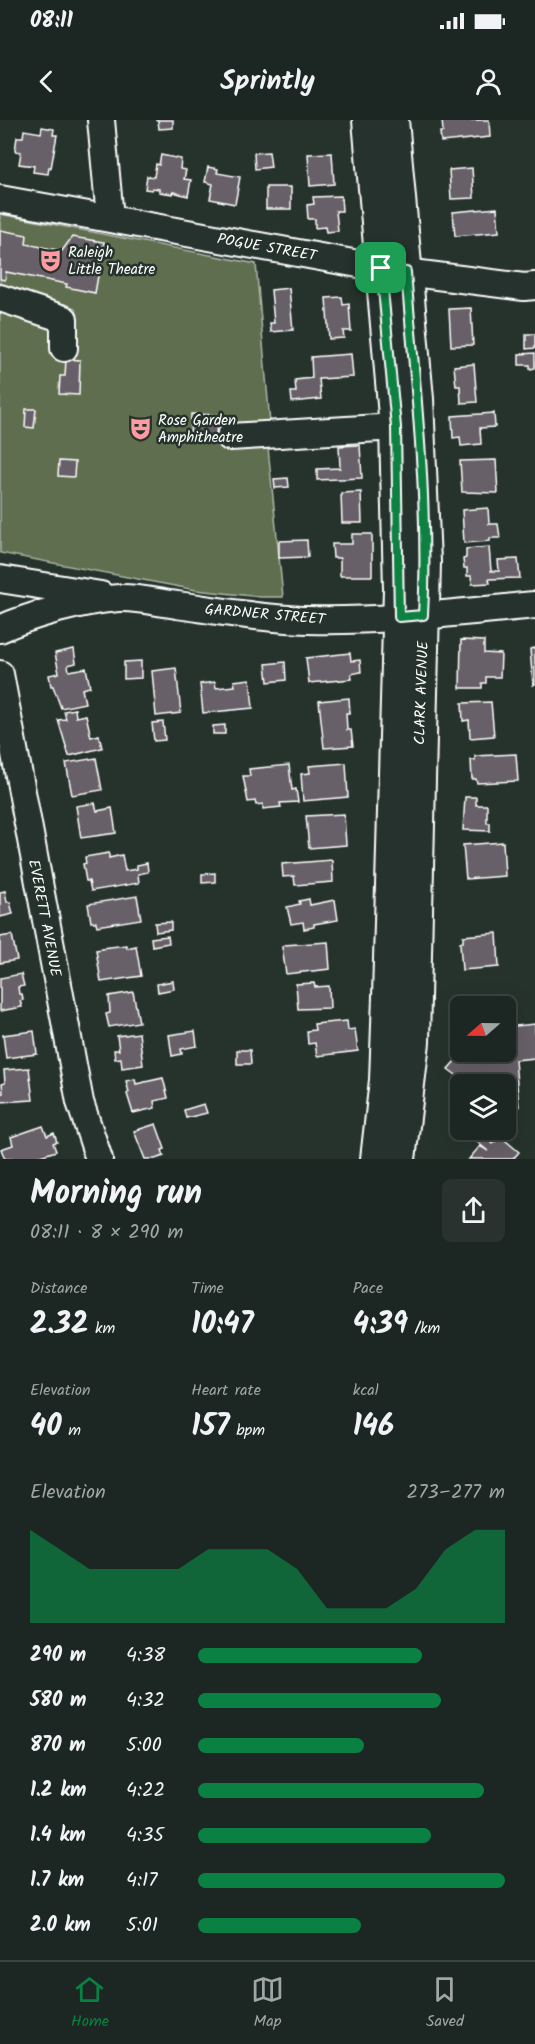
<!DOCTYPE html>
<meta charset="utf-8">
<style>
:root{--surface:#1c2622;--page:#29322f;--text:#f1f3f6;--muted:#a0a5a5;--line:#3a4340;--accent:#0b8043}
body{margin:0;font-family:Kalam,sans-serif;background:var(--page);color:var(--text);height:100vh;display:flex;flex-direction:column;font-size:22px;white-space:nowrap}
*{box-sizing:border-box;margin:0}
p{font-size:20px;color:var(--muted)}
.icon{flex:none;width:33px;height:33px;fill:none;stroke:currentColor;stroke-width:2;stroke-linecap:round;stroke-linejoin:round}
.map{position:relative;height:1039px;overflow:hidden}
.drawer{display:flex;flex-direction:column;background:var(--surface);flex:1}
.drawer>*{flex:none}
.needle{width:39px;rotate:250deg}
.controls{position:absolute;left:450px;top:876px;display:grid;gap:12px}
.controls a{display:grid;place-items:center;width:66px;height:66px;border-radius:9px;background:var(--surface);box-shadow:0 6px 24px #0002,0 0 0 2px var(--line);font-size:30px}
.pin{position:absolute;display:grid;place-items:center;width:51px;height:51px;color:#fff;margin:-26px;border-radius:12px;box-shadow:0 3px 9px #0006}
.round{display:grid;place-items:center;flex:none;width:63px;height:63px;border-radius:9px;background:var(--page)}
.summary{display:flex;align-items:center;justify-content:space-between;height:102px;padding:0 30px}
h1{font-size:33px;font-weight:600;line-height:45px}
.metrics{display:grid;grid-template-columns:repeat(3,1fr);gap:9px;height:102px;padding:6px 30px}
.metrics div{display:grid;align-content:center}
.metrics b{font-size:30px;font-weight:600}
.metrics small{font-size:16px;font-weight:400}
.metrics p{font-size:16px}
.chart{height:168px;padding:12px 30px}
.chart p{display:flex;justify-content:space-between}
.chart svg{width:100%;height:108px;margin-top:6px;fill:var(--accent);opacity:.7}
ul{padding:0 30px;list-style:none;font-size:20px}
li{display:grid;grid-template-columns:96px 72px 1fr;align-items:center;height:45px}
li i{height:15px;border-radius:8px;background:var(--accent)}
.status{display:flex;justify-content:space-between;align-items:center;height:42px;padding:0 30px;background:var(--surface);direction:ltr}
.status svg{height:16px;fill:currentColor}
header{display:flex;justify-content:space-between;align-items:center;height:78px;padding:0 30px;background:var(--surface);font-size:27px;font-weight:600}
.dock{display:flex;justify-content:space-around;align-items:center;height:84px;border-top:2px solid var(--line);background:var(--surface);font-size:16px;color:var(--muted)}
.dock a{display:grid;justify-items:center;gap:3px}
.dock .current{color:var(--accent)}
.map>svg:first-child{display:block}
</style>
<div class="status"><b>08:11</b><svg viewBox="0 0 49 12"><path d="M0 12V9h3v3zM5 12V6h3v6zM10 12V3h3v9zM15 12V0h3v12zM26 1h20v11H26zM47 4h2v5h-2z"/></svg></div>
<header><svg class="icon" aria-label="back" viewBox="0 0 24 24"><path d="M15 5l-7 7 7 7"/></svg>Sprintly<svg class="icon" aria-label="person" viewBox="0 0 24 24"><circle cx="12" cy="8" r="4"/><path d="M4 21q1-7 8-7t8 7"/></svg></header>
<div class="map">
<svg width="535" height="1039" viewBox="0 0 535 1039">
<rect width="100%" height="100%" fill="#26332d"/>
<filter id="ink" filterUnits="userSpaceOnUse"><feTurbulence type="fractalNoise" baseFrequency=".0167" numOctaves="2"/><feDisplacementMap in="SourceGraphic" scale="12" xChannelSelector="R" yChannelSelector="G"/><feConvolveMatrix kernelMatrix="1 2 1 2 8 2 1 2 1" color-interpolation-filters="sRGB"/></filter>
<g filter="url(#ink)">
<path fill="#5e6e50" stroke="#aeb6a8" stroke-width="1.5" d="M0 94 256 144 270 303 322 323 268 328 283 477H261L196 470 0 433Z"/>
<path fill="#686067" stroke="#fff" stroke-width="1.5" d="M155 0H173V8L159 9 158 0Z
M442 0H489L490 17 441 22 440 12H443Z
M42 7 54 9 53 15H57L51 48 49 47 48 54 33 52 34 46 19 44 21 32 15 31 17 17H23L24 10 41 13Z
M269 32 271 47 255 49 254 33Z
M332 33 334 64 310 66 308 34Z
M161 35 181 39 180 49 186 50 184 59 191 60 188 76 173 72 172 74 159 72V69L152 68V70L145 69 147 56 154 57 156 44 159 45Z
M208 47 218 49 217 53 240 57 235 84 210 79 213 64 205 62Z
M472 48 474 78 451 79 449 50Z
M266 67H291V89H266Z
M341 76 342 91H336L338 111 326 112 325 107 315 108V99H308L307 85 314 84 313 77Z
M497 88 499 112 455 116 453 92Z
M0 110 27 115 26 124 62 131 72 117 104 122 95 173 66 167 67 164 6 152 5 160 0 159Z
M289 168 293 210 271 212 270 203H274L271 170Z
M342 177 343 185 349 184 351 211H343L344 218 329 219 326 178Z
M471 188 473 225 451 226 449 189Z
M526 214H535V228L526 229Z
M535 233V248L530 249V245H519V234Z
M351 234 353 257 319 259 321 279 292 282 291 272H296L295 260 312 258 311 237Z
M66 239 80 240 79 275 59 274 60 256H65Z
M474 244 477 282 461 283 460 266H456L454 246Z
M26 289H36L34 308 25 307Z
M494 293 495 307 480 308 481 324 461 326 460 317 453 318 452 296Z
M191 294 217 295 216 320 190 319Z
M360 325 362 358 317 360V349L340 348 339 326Z
M496 340 498 373 462 372 460 341Z
M59 341 75 342 74 357 58 356Z
M288 358 289 367 275 368 274 359Z
M361 372 362 403H342L341 373Z
M488 388 489 404H498L500 418H490V421L464 423 462 390Z
M352 414H372V456H340V438H333L332 424H352Z
M307 420 308 437 279 438V421Z
M489 427 491 451H499L498 440 518 439 520 458 489 459 490 463 472 464 471 456H467V448H464L463 439 466 438V429Z
M461 520 484 521V533L501 534 500 557H486V563H482V568H460Z
M535 528V564L533 565 530 529Z
M74 529 76 543 68 545 69 551 86 548 90 567 82 569 85 583 61 588 53 566H51L49 555 59 553 55 533Z
M350 533 351 541 360 540 361 552 351 554 352 559 309 563 306 538Z
M141 541V558L124 559V542Z
M285 542 286 560 268 562 266 544Z
M176 548 181 593 156 596 152 551Z
M250 559 253 588 203 593 200 564 215 562 216 568 235 566 234 561Z
M349 578 350 593H346L347 610H351L353 626 324 628 319 581Z
M491 582 494 616 470 618 469 600 463 601 462 583Z
M75 589 76 597 86 595 91 617 99 615 102 628 69 636 58 600 66 599 64 591Z
M163 602 165 620 154 621 152 603Z
M225 605V614H213V606Z
M516 634 518 661 477 663 476 659H472L471 640H475V636Z
M96 638 102 670 72 675 66 643Z
M346 643 348 677 303 681 301 654 310 653 309 646Z
M289 645 292 670 296 669 298 682 280 683 281 687 263 689V684L256 685 255 681 248 682 243 656H250L249 649Z
M465 677H476V685H487V703H490V711L463 710Z
M95 683 97 691 112 688 116 713 81 718 76 686Z
M344 694 346 725 309 728 306 696Z
M503 722 505 756 466 759 463 725Z
M109 733V738L122 735 125 751 137 749V745L147 743 148 752 138 754 139 763 91 771 89 761H86L83 744 86 743 85 737Z
M332 740 333 762 295 765 294 756 283 757 282 744Z
M215 753V762L202 763V754Z
M5 771 7 782H10L13 794 0 797V772Z
M137 776 141 799 97 806 96 802H91L88 784Z
M309 779 310 785 335 780 338 800 314 804V807L304 809 303 802 291 804 287 787 300 784 299 781Z
M171 802V810L156 812 155 803Z
M497 813 499 847 462 850 460 823 463 822V816Z
M12 815 17 840 0 843V817Z
M168 816 169 823 152 826 151 818Z
M328 822 330 849 286 854 282 827 284 825Z
M126 825 127 828 136 826 141 856 101 862 96 830 103 829 102 828Z
M21 854 24 866 18 867 19 874H22L23 880 20 881 22 887 0 891V858Z
M173 861 174 869 158 872 157 864Z
M314 863 315 867 329 866 330 888 298 889 296 864Z
M133 872 139 902 109 907 106 894 110 893 109 876Z
M347 901 348 910 355 909 358 931 317 936 315 923 308 924 307 911 315 910 314 904Z
M535 904V938L515 940 519 987 509 999 506 996V964H468L448 949 463 932H506V907Z
M34 911 37 934 6 938 3 915Z
M195 911 197 926 181 929 182 934 172 936 169 915Z
M139 913 143 945 122 948 121 938 115 939 114 930H119L117 916Z
M237 930H250L251 944H237Z
M29 948 33 980 0 982V974L3 973 2 964 5 963 4 950Z
M163 958 168 978 154 981 155 988 133 993 127 974 129 972 126 961 135 959 136 964Z
M204 984 207 993 186 998 184 990Z
M156 1004 165 1029 162 1030 164 1036 155 1039H145L134 1011Z
M43 1006 47 1016 54 1013 57 1022 53 1023 56 1031 31 1039H5L1 1029 13 1025 11 1017Z
M461 1010H493L486 1018 493 1024 500 1016 519 1032 513 1039H469L480 1026 488 1031 476 1021H472Z"/>
<g fill="none" stroke-linecap="round" stroke-linejoin="round">
<defs>
<path id="minor" d="M101 0 110 98
M0 79 397 151 524 167 535 166
M0 178 64 199V228
M230 317 396 307
M0 459 101 475
M0 509C31 495 84 480 119 478 138 477 158 483 177 485 220 491 265 499 308 500 384 502 460 492 535 485
M0 554 80 982 99 1039"/>
<path id="major" d="M369 0 396 307 400 469 389 877 386 960 377 1039
M392 0 417 279 424 442 413 922 399 1039"/>
</defs>
<use href="#minor" stroke="#fff" stroke-width="30"/>
<use href="#major" stroke="#fff" stroke-width="36"/>
<use href="#minor" stroke="#26332d" stroke-width="26"/>
<use href="#major" stroke="#26332d" stroke-width="32"/>
</g>
</g>
<g fill="none" stroke-linecap="round" stroke-linejoin="round" filter="url(#ink)">
<defs>
<path id="route" d="M381 148 406 152C415 266 429 381 423 495L399 497 396 307Z"/>
</defs>
<use href="#route" stroke="#fff" stroke-width="12"/>
<use href="#route" stroke="#0b8043" stroke-width="8"/>
</g>
<defs>
<symbol id="theatre-bare" viewBox="-9 -9 18 18"><path d="M-5-5.5Q0-4 5-5.5V0Q5 5 0 6Q-5 5-5 0ZM-3.3-2.5H-1v1.5H-3.3ZM1-2.5H3.3v1.5H1ZM-2.8 1Q0 5.5 2.8 1Z" fill="#ff9aa2" stroke="#26332d" stroke-width="2.5" paint-order="stroke"/></symbol>
</defs>
<g fill-rule="evenodd">
<use href="#theatre-bare" x="34" y="124" width="33" height="33"/>
<use href="#theatre-bare" x="124" y="292" width="33" height="33"/>
</g>
<g text-anchor="middle" stroke-width="5" stroke-linejoin="round" paint-order="stroke">
<g font-size="15" fill="#fff" stroke="#26332d">
<text transform="translate(267 127) rotate(10)" y="5">POGUE STREET</text>
<text transform="translate(265 494) rotate(5)" y="5">GARDNER STREET</text>
<text transform="translate(421 573) rotate(-88)" y="5">CLARK AVENUE</text>
<text transform="translate(45 798) rotate(79)" y="5">EVERETT AVENUE</text>
</g>
<g font-size="15" fill="#fff" stroke="#26332d" text-anchor="start">
<text x="68" y="137">Raleigh<tspan x="68" dy="17">Little Theatre</tspan></text>
<text x="158" y="305">Rose Garden<tspan x="158" dy="17">Amphitheatre</tspan></text>
</g>
</g>
</svg>
<div class="controls">
<a><svg class="needle" viewBox="-14 -14 28 28"><path d="M0-13l5 13h-10z" fill="#e53935"/><path d="M0 13l5-13h-10z" fill="#a0a5a5"/></svg></a>
<a><svg class="icon" aria-label="layers" viewBox="0 0 24 24"><path d="M12 4l9 5-9 5-9-5zM3 14l9 5 9-5"/></svg></a>
</div>
<div class="pin" style="left:381px;top:148px;background:#1e9e55"><svg class="icon" aria-label="arrive" viewBox="0 0 24 24"><path d="M6 21V4h12l-3 4 3 4H6"/></svg></div>
</div>
<section class="drawer">
<div class="summary"><div><h1>Morning run</h1><p>08:11 · 8 × 290 m</p></div><a class="round"><svg class="icon" aria-label="share" viewBox="0 0 24 24"><path d="M12 15V3M7 8l5-5 5 5M5 13v7h14v-7"/></svg></a></div>
<div class="metrics">
<div><p>Distance</p><b>2.32<small> km</small></b></div>
<div><p>Time</p><b>10:47</b></div>
<div><p>Pace</p><b>4:39<small> /km</small></b></div>
</div>
<div class="metrics">
<div><p>Elevation</p><b>40<small> m</small></b></div>
<div><p>Heart rate</p><b>157<small> bpm</small></b></div>
<div><p>kcal</p><b>146</b></div>
</div>
<div class="chart"><p><span>Elevation</span>273–277 m</p>
<svg viewBox="0 0 160 44" preserveAspectRatio="none"><path d="M0 44V6L10 14L20 22L30 22L40 22L50 22L60 14L70 14L80 14L90 22L100 38L110 38L120 38L130 30L140 14L150 6L160 6V44z"/></svg>
</div>
<ul>
<li><b>290 m</b>4:38<i style="width:73%"></i></li>
<li><b>580 m</b>4:32<i style="width:79%"></i></li>
<li><b>870 m</b>5:00<i style="width:54%"></i></li>
<li><b>1.2 km</b>4:22<i style="width:93%"></i></li>
<li><b>1.4 km</b>4:35<i style="width:76%"></i></li>
<li><b>1.7 km</b>4:17<i style="width:100%"></i></li>
<li><b>2.0 km</b>5:01<i style="width:53%"></i></li>
</ul>
</section>
<nav class="dock">
<a class="current"><svg class="icon" aria-label="home" viewBox="0 0 24 24"><path d="M3 11l9-7 9 7M6 9v11h12V9"/></svg>Home</a>
<a><svg class="icon" aria-label="map" viewBox="0 0 24 24"><path d="M3 6l6-2 6 2 6-2v14l-6 2-6-2-6 2zM9 4v14M15 6v14"/></svg>Map</a>
<a><svg class="icon" aria-label="saved" viewBox="0 0 24 24"><path d="M7 4h10v16l-5-4-5 4z"/></svg>Saved</a>
</nav>
